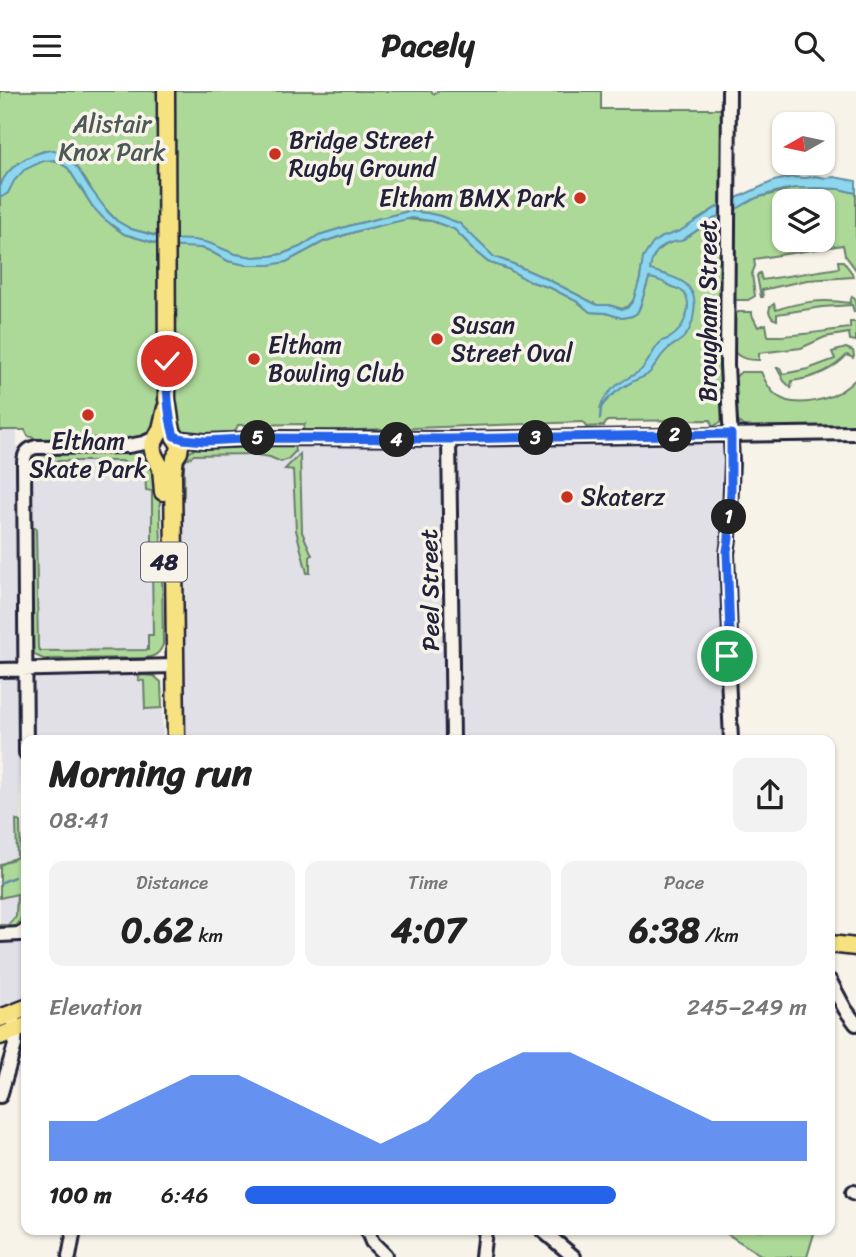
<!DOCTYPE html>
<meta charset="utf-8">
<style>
:root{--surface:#fff;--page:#f2f2f2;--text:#222;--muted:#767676;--accent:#2563eb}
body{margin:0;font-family:Sriracha,sans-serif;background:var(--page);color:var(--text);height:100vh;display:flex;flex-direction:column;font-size:26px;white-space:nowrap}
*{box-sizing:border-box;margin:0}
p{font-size:23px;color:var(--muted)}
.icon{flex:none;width:38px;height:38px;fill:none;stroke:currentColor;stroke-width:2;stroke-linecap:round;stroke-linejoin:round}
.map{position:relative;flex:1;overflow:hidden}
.drawer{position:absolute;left:21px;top:644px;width:814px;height:500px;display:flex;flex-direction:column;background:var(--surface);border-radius:14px;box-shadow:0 2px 5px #0004}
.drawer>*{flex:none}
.needle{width:46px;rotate:261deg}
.tools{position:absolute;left:772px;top:21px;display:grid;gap:14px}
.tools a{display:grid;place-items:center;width:63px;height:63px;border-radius:14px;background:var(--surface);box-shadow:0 2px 5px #0004;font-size:35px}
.pin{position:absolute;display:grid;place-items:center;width:60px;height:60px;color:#fff;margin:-30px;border:4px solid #fff;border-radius:50%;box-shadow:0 2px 7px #0007}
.km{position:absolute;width:35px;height:35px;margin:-18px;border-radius:50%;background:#222;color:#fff;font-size:19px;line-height:35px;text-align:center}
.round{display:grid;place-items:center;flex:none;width:74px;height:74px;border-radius:14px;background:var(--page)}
.summary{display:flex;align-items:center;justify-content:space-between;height:119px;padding:0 28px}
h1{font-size:38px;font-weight:700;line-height:52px}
.stats{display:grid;grid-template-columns:repeat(3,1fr);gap:10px;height:119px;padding:7px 28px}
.stats div{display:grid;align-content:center;border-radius:14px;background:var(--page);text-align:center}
.stats b{font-size:35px;font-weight:700}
.stats small{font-size:19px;font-weight:400}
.stats p{font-size:19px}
.chart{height:196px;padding:14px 28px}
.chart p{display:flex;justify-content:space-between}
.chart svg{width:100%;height:126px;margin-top:7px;fill:var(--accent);opacity:.7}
ul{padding:0 28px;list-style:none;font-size:23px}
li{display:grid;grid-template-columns:112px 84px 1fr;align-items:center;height:52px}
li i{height:18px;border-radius:9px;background:var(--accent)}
header{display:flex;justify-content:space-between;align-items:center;height:91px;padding:0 28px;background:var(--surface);font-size:32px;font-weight:700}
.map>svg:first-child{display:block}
</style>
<header><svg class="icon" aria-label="menu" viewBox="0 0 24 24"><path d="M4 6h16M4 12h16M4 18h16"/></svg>Pacely<svg class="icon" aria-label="search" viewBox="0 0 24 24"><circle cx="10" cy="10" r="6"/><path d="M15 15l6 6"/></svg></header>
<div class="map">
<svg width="856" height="1166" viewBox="0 0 856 1166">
<rect width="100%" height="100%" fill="#f7f3e8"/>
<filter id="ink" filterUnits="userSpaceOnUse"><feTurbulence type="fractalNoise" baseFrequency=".0143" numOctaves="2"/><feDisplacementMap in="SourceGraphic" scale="14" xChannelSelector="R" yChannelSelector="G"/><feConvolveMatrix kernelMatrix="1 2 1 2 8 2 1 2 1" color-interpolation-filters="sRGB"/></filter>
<g filter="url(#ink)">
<path fill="#e1e0e6" d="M0 339H17L19 562 18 567 13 572 0 574Z
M713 349 718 351 723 354 727 362 726 407 722 443 726 446 723 460V542L726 545 725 649H179L176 385 192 359 296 353 320 357Z
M136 361 142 363 160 387 163 548 162 557 155 565 144 567 40 568 35 564 31 557 30 375 32 368 37 363Z
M138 584 154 585 159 589 162 594 163 649H32V594L38 586Z
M9 585 17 588 19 594 22 824 17 834 0 839V587Z
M26 847V913L0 921V851L18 850Z"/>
<path fill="#add998" stroke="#687e6a" stroke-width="2" fill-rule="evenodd" d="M0 0H158L160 107H158V145L131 138 117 130 99 111 83 85 44 60C17 70 16 73 0 96Z
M173 0H431L434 3 438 0H601V18H725V112C711 118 701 128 688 136 672 146 659 143 647 161 637 176 644 212 622 218L609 214H597L547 188 511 172 494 166 459 132 440 125 427 122 409 120 352 134 319 144 300 156 282 163 271 165 253 166 235 163 208 152 174 149Z
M54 69 68 77 93 116 113 135 124 143 158 153V170L161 171V322L156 340 137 349 37 348 28 345 25 339H0V107C7 102 10 96 14 89 22 76 40 69 54 69Z
M796 97 839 98 856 102V179L845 164 843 154 754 168 755 175 752 183 755 205 748 209H735L733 205 731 120 756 107ZM784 110H822V149H784Z
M726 123 723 324 721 331 712 336 711 329 607 330 604 335 586 336 583 331 302 341 305 333 238 334 234 343 188 344 182 342 177 338 175 310 174 156 185 155 200 157 208 159 228 170 247 174 286 171 323 151 361 139 405 128 432 130 454 138 467 151 471 157 488 171 508 178 529 190 551 197 578 211 590 221 606 222 622 227 632 225 637 222 640 216 649 187 651 169 656 161 667 153 689 145 718 125Z
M838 170H843L852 182 853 186 807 189 762 199 763 206H761L757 185 758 183 760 182 762 189 839 177Z
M852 205 855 207 856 220 854 221 852 214 822 216 777 223V229L772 227 769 221 770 216 774 213 776 219C802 210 823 208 850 212Z
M738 221H752V224L758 236 766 233 768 245C796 246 822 240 850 237V231H856V250L850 249 849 242 825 246 801 257 759 262V269C749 269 739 268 733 259V226Z
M846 257 853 260 854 265 853 267 847 264C832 280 814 287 792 290L791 297 784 290 777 277H780L783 283 808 278 835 268 832 261Z
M741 281H761C765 289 768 298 776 304 794 319 832 309 848 295 851 293 853 290 856 288V337L754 338C728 336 734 309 733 288Z
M243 353H294L295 361 288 368 281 371 270 366 250 363 194 364 185 370 184 375V405L182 408H178L176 385 185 364 195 358Z
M123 360 136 361 149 366 159 382 161 456 156 464 152 466V400L146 399 145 382 122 370H50V381C40 381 34 381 31 370L34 365 41 361Z
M300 363 302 441 312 464 310 465V482H307L296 439 293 379 285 378Z
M30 437H36L38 557 40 560 148 559V544H153L152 474 158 476 162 480 163 553C160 563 154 566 144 567L43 568 35 564 31 552Z
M140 584 154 585 161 591 162 617 145 618 144 590 138 589Z
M16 729 20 731 22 824C19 836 12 841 0 837V834H8L16 825 17 803 0 807V774L17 766Z
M721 1139H815L807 1166H764Z"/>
<path fill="#8dd7ee" stroke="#628fa6" stroke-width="2" d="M50 59 61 62 70 69 78 78 90 97 108 121 117 130 131 138 166 148 194 149 209 152 235 163 253 166 271 165 282 163 300 156 319 144 352 134 409 120 427 122 440 125 459 132 494 166 511 172 547 188 597 214H609L622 218 627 217 633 210 640 188 643 167 653 152 660 147 680 140 719 115 774 90 792 86 806 87 815 85 826 87 834 86 856 90V102L839 98 820 97H796L782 99 756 107 729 122 718 125 681 150C662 151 652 161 650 179 674 186 699 190 694 221 693 230 691 240 684 246 680 251 672 254 667 259 658 266 656 277 647 284 642 287 637 288 632 291 621 297 606 307 600 319 602 304 616 294 628 287 632 284 639 282 642 278 649 271 653 258 661 251 664 248 668 249 671 246 683 239 694 215 684 202 681 199 679 199 675 197 666 193 660 188 649 187L640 216 637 222 632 225 622 227 606 222 590 221 578 211 551 197 529 190 508 178 488 171 471 157 467 151 454 138 432 130 412 127 361 139 338 146 323 151 286 171 270 174H246L228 170 208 159 201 157 166 155 124 143 103 127 93 116 68 77 54 69 43 70 24 79 14 90 8 102 0 107C0 103 0 99 0 96 6 75 30 63 50 59Z"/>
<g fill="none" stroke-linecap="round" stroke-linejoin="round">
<path stroke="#628fa6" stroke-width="2.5" d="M600 328 601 316
M0 792 14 786"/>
<defs>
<path id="minor" d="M729 0 727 274 732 370 729 448 727 463 730 545 727 562 731 649
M176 347 205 350 280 347 449 348 856 342
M449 348 453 649
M0 579 174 575
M26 662 24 372C24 363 27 358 36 356L128 355 144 352 155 347
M0 844 20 843 26 839
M830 890 845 918 856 933
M0 1005 15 954 16 939 11 922
M853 1101 856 1102
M367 1139 372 1151 385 1164
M542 1139 574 1166
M69 1166 74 1139
M482 1166 485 1139"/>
<path id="major" d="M166 0 167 308 171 335 174 345 180 354 179 361 175 367 173 382 176 649
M163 401 161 377 154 364 152 355 161 338 166 317
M830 853 856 856
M0 927 26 917
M0 945 26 935"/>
</defs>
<use href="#minor" stroke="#22223b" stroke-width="18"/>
<use href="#major" stroke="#22223b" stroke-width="21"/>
<use href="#minor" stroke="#f7f3e8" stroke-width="12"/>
<use href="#major" stroke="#f7e281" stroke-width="16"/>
</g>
</g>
<g fill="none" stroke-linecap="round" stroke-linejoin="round" filter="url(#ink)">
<defs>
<path id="route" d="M167 270C167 296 167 320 174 345L183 348 205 350 261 347 449 348 731 343V397L729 448 727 460 730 545 727 565"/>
</defs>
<use href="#route" stroke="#fff" stroke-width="14"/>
<use href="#route" stroke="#2563eb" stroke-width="9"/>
</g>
<g fill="#c8321e" stroke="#f7f3e8" stroke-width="2.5">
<circle cx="275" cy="63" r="7"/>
<circle cx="580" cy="107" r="7"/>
<circle cx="437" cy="248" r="7"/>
<circle cx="254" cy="268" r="7"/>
<circle cx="88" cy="324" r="7"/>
<circle cx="567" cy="406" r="7"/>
</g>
<g text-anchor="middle" stroke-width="7" stroke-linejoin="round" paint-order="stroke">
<rect fill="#f7f3e8" stroke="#62616f" stroke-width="2" x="141" y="451.5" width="46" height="39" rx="5"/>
<g font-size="23" font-weight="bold" fill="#22223b">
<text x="164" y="479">48</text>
</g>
<g font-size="24" fill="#4c5957" stroke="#f7f3e8">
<text x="112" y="41">Alistair<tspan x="112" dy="28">Knox Park</tspan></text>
</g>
<g font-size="24" fill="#22223b" stroke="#f7f3e8" text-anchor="start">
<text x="289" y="57">Bridge Street<tspan x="289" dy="28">Rugby Ground</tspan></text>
<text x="566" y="115" text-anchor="end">Eltham BMX Park</text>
<text x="451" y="242">Susan<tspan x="451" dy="28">Street Oval</tspan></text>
<text x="268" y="262">Eltham<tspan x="268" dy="28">Bowling Club</tspan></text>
<text x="88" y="358" text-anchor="middle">Eltham<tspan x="88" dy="28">Skate Park</tspan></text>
<text x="581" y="414">Skaterz</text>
</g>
<g font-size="24" fill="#22223b" stroke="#f7f3e8">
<text transform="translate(708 220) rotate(-90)" y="8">Brougham Street</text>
<text transform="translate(430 499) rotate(-91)" y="8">Peel Street</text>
</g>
</g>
</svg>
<div class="tools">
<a><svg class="needle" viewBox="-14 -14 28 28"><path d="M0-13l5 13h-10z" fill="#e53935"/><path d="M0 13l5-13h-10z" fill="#767676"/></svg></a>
<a><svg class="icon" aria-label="layers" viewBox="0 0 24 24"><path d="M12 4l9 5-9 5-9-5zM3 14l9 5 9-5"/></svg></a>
</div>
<div class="pin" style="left:727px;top:565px;background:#1e9e55"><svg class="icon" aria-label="arrive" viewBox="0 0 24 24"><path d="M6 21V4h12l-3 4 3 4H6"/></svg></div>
<div class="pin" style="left:167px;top:270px;background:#d93025"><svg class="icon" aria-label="check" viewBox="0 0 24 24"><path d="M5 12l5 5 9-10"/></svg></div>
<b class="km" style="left:729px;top:426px">1</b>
<b class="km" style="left:675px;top:344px">2</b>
<b class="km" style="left:536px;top:347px">3</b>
<b class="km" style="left:397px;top:349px">4</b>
<b class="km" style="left:258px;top:347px">5</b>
<section class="drawer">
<div class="summary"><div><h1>Morning run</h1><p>08:41</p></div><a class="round"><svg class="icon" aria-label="share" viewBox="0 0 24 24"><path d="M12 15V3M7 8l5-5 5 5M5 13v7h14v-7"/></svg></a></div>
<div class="stats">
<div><p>Distance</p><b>0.62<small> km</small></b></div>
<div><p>Time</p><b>4:07</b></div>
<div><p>Pace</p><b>6:38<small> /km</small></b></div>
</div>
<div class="chart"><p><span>Elevation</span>245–249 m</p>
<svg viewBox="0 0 160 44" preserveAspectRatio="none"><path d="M0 44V30L10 30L20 22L30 14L40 14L50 22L60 30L70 38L80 30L90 14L100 6L110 6L120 14L130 22L140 30L150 30L160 30V44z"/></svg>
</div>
<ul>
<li><b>100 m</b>6:46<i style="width:66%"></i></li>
</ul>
</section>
</div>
